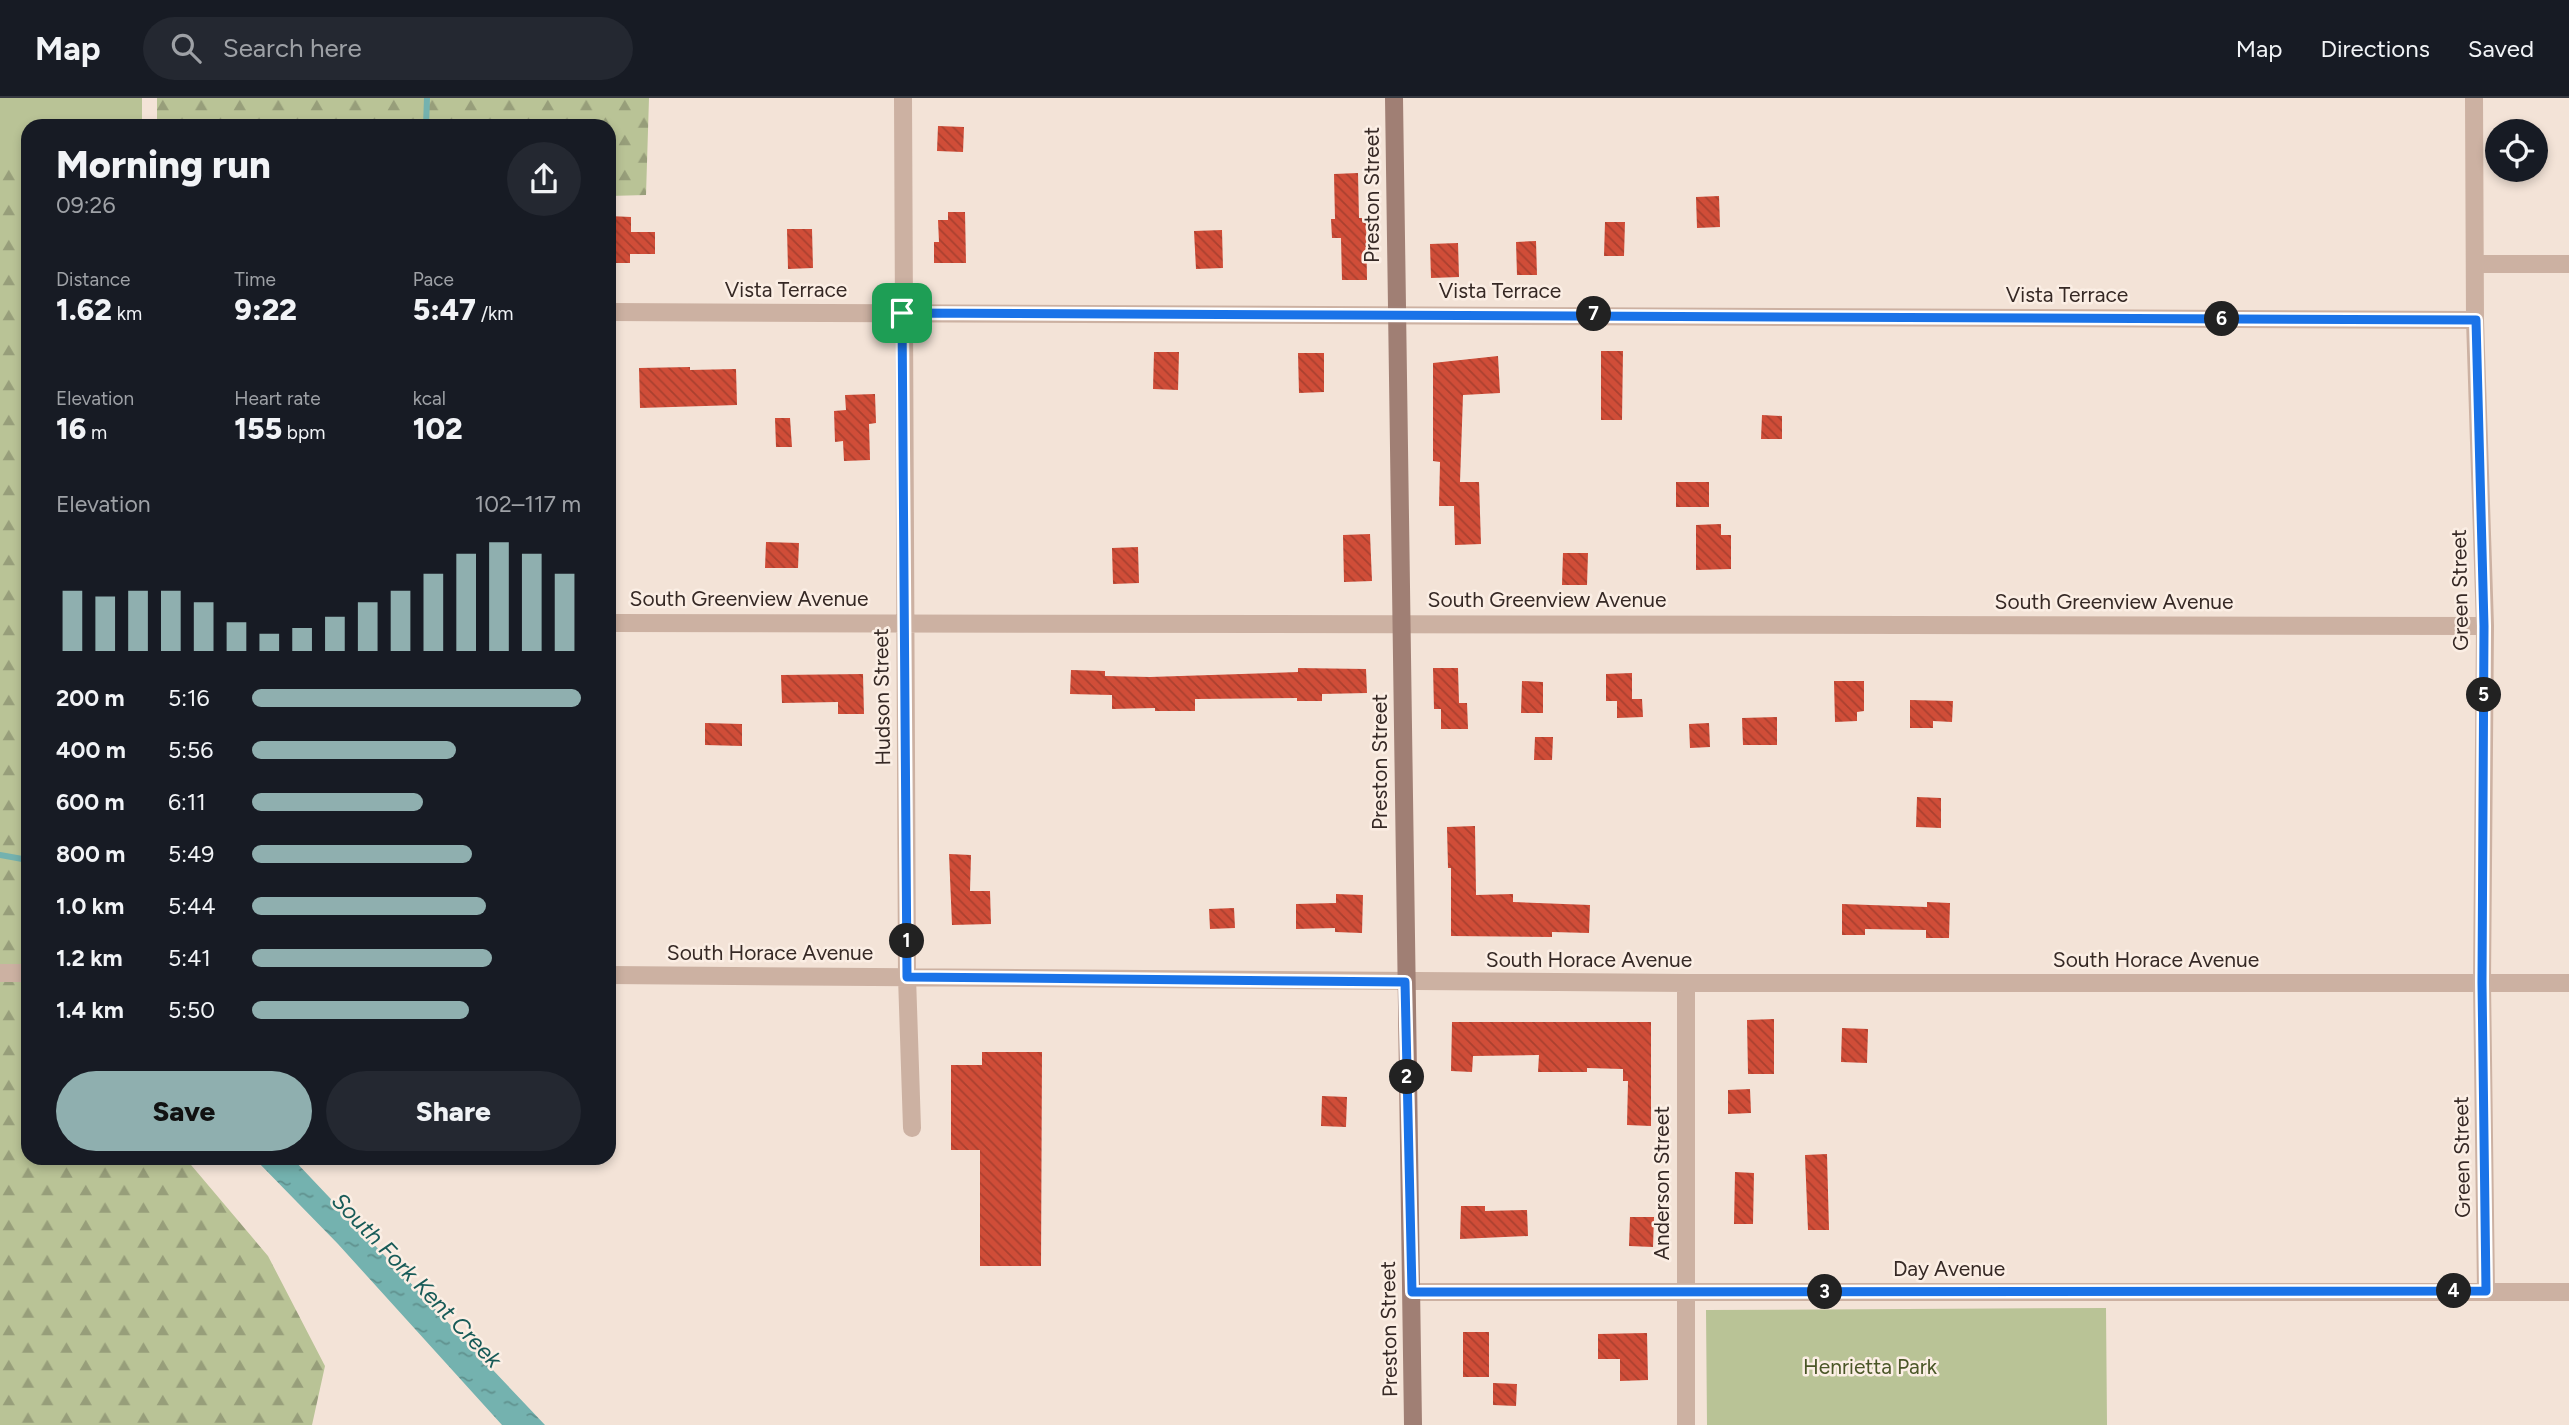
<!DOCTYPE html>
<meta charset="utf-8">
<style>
:root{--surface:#171b24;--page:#242831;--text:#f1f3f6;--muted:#9ea1a6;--line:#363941;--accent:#8fafaf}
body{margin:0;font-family:Figtree,sans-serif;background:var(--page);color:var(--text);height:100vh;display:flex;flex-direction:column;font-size:26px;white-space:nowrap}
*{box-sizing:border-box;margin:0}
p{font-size:23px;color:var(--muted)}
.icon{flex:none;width:38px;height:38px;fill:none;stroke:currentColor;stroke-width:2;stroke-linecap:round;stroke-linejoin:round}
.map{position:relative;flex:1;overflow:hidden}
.drawer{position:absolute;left:21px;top:21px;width:595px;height:1046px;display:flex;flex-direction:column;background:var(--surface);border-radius:21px;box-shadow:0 4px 10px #0003}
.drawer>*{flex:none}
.fabs{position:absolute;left:2485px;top:21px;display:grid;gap:14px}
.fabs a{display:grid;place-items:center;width:63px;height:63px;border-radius:50%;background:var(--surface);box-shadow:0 4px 10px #0003;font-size:35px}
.pin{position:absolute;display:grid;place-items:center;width:60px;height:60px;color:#fff;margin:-30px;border-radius:14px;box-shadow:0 4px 10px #0006}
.km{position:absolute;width:35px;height:35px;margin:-18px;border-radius:50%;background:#222;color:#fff;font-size:19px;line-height:35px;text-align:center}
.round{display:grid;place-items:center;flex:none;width:74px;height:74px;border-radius:37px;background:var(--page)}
.head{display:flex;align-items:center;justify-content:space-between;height:119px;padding:0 35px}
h1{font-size:38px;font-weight:800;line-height:52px}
.figures{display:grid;grid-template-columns:repeat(3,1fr);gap:10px;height:119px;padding:7px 35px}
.figures div{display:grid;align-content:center}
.figures b{font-size:30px;font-weight:800}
.figures small{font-size:19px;font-weight:400}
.figures p{font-size:19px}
.chart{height:196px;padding:14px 35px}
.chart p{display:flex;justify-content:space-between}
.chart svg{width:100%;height:126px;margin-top:7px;stroke:var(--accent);stroke-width:6}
.primary-button{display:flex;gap:14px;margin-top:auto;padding:14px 35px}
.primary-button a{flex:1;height:80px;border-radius:42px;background:var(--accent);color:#111;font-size:28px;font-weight:800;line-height:80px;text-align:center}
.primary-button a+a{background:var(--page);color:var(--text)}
ul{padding:0 35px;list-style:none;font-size:23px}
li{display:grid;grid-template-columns:112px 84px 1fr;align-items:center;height:52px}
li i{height:18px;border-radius:9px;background:var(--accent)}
header{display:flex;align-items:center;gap:42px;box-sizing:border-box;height:98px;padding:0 35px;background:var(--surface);border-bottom:2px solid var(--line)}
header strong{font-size:33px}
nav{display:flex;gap:38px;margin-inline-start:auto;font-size:24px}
.search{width:490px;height:63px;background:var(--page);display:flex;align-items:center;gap:18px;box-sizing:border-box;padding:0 24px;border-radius:38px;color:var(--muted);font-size:26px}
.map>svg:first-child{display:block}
</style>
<header>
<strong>Map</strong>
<div class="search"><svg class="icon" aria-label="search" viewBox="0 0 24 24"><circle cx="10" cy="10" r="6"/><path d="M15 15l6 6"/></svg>Search here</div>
<nav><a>Map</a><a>Directions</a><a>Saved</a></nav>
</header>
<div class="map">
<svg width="2569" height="1327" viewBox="0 0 2569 1327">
<defs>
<pattern id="forest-firs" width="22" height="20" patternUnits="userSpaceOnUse" patternTransform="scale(1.75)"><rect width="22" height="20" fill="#b9c396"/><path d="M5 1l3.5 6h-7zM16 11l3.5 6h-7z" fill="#979e7a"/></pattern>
<pattern id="water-ripples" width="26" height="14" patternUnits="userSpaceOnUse" patternTransform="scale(1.75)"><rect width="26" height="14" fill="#74b2af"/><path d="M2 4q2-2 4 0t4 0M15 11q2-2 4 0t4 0" fill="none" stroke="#60918e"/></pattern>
<pattern id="building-back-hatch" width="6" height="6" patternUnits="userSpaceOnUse" patternTransform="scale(1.75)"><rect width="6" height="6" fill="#d04d38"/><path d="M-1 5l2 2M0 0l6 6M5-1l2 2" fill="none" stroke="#aa402f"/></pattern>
</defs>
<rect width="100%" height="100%" fill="#f3e3d7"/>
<path fill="#b9c396" d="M0 0H142V28H28V858H0Z
M2106 1210 2107 1327H1707L1706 1212Z"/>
<path fill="url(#forest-firs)" d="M157 0H649L646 97 609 98V28H157Z
M0 66H28V1060L186 1061 268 1158 325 1268 312 1327H0Z"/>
<path fill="url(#water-ripples)" d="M255 1061H293L545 1327H502L338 1146Z"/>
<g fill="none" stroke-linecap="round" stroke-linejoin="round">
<path stroke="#74b2af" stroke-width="6" d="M426 28 427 0
M0 757 28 762"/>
</g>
<path fill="url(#building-back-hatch)" d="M938 28 964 29 963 54 937 53Z
M1358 75 1359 120H1366L1367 182H1342L1341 140H1332L1331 121H1335L1334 76Z
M1719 98 1720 129 1697 130 1696 99Z
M948 114H965L966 165H934V144H939L938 122H948Z
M609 118 631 119V134H655V156H630V165H609Z
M1605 124H1625L1624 158H1604Z
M787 131H812L813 170 788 171Z
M1222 132 1223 170 1196 171 1194 133Z
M1536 143 1537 177H1517L1516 144Z
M1458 145 1459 179 1431 180 1430 146Z
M1601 253H1623L1622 322H1601Z
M1154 254H1179L1178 292 1153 291Z
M1298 255H1324V294L1299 295Z
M1498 258 1500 295 1463 297 1460 384H1479L1481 446 1455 447 1454 408H1439L1440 364 1433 363V265Z
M690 269V272L736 271 737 307 640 310 639 270Z
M875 296 876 325 869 326 870 362 844 363 843 343 835 344 834 313 846 312 845 297Z
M1762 317 1782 318V341H1761Z
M775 320H790L792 349H776Z
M1676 384H1709V409H1676Z
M1721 426V437H1731V471L1696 472V427Z
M1370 436 1372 483 1344 484 1343 437Z
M766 444 799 445 798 470H765Z
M1138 449 1139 485 1113 486 1112 450Z
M1563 455H1588L1587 487H1562Z
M1298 570 1366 571 1367 595 1322 596V603H1297V600L1195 601V613H1155V610L1112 611V597L1070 596 1071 572 1105 573V578L1150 579 1298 574Z
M1433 570H1458L1459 605H1467L1468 631H1441V611H1434Z
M1632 575V601H1642L1643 619 1617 620V603H1606V576Z
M863 576 864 616H838V604L782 605 781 577Z
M1522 583 1543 584V615H1521Z
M1834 583H1864V613L1857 614V623L1835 624Z
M1910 602 1953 603 1952 624 1933 623V630H1910Z
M1777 619V647H1743L1742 620Z
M705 625 742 626V648L705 647Z
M1709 625 1710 649 1690 650 1689 626Z
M1535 639H1553L1552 662H1534Z
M1917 699 1941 700V730L1916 729Z
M1475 728 1476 797 1513 796V804L1590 807 1589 835 1552 834V839L1451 838V770H1448L1447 729Z
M949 756 971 757 970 793H990L991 826 952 827Z
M1336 796 1363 797 1362 835 1335 834V830L1296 831V806L1336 805Z
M1927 804 1950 805 1949 840H1926V832L1865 831V837H1842V806L1927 809Z
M1234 810 1235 830 1210 831 1209 811Z
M1774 921V976H1748L1747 922Z
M1452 924H1651V1028L1627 1027 1628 983H1623V971L1587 970V974H1538L1539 957 1473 958 1472 974 1451 973Z
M1842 930 1868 931 1867 965 1841 964Z
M982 954H1042L1041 1168H980V1052H951V967H982Z
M1750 991 1751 1015 1728 1016V992Z
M1322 998 1347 999 1346 1029 1321 1028Z
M1827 1056 1829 1132H1808L1805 1057Z
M1735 1074 1754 1075 1753 1126H1734Z
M1461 1108H1485V1113L1527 1112 1528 1138 1460 1141Z
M1630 1119H1654L1653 1149 1629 1148Z
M1463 1234H1489V1279H1463Z
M1647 1235 1648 1282 1620 1283V1261H1598V1236Z
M1493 1285 1517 1286 1516 1308 1493 1307Z"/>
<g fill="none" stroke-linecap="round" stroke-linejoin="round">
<path stroke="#ccb1a2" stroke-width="18" d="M903 0 907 879 912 1030
M2474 0 2475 222 2485 528 2482 884 2486 1193
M2475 166H2569
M609 214 2475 222
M609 525 2485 528
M0 875H28
M609 877 1686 885H2569
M1686 885V1327
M1412 1194H2569"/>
<path stroke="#a07f74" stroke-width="18" d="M1394 0 1413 1327"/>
</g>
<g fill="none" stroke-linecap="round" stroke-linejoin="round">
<defs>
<path id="route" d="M902 215 2476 222 2484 528 2482 884 2486 1193 1412 1194 1405 884 907 879Z"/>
</defs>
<use href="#route" stroke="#fff" stroke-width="14"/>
<use href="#route" stroke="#1a73e8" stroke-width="9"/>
</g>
<g text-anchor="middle" stroke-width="5" stroke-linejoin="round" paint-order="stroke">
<g font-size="21" fill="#362925" stroke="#fbeee4">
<text transform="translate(1372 97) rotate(-90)" y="7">Preston Street</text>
<text x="786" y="199">Vista Terrace</text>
<text x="1500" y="200">Vista Terrace</text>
<text x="2067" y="204">Vista Terrace</text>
<text transform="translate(2460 492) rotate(-91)" y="7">Green Street</text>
<text x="749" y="508">South Greenview Avenue</text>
<text x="1547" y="509">South Greenview Avenue</text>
<text x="2114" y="511">South Greenview Avenue</text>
<text transform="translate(882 599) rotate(-91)" y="7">Hudson Street</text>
<text transform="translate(1380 664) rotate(-90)" y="7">Preston Street</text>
<text x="770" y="862">South Horace Avenue</text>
<text x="1589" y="869">South Horace Avenue</text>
<text x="2156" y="869">South Horace Avenue</text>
<text transform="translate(2462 1059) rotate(-91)" y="7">Green Street</text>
<text transform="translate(1662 1085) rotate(-90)" y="7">Anderson Street</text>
<text x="1949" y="1178">Day Avenue</text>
<text transform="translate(1389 1231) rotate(-91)" y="7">Preston Street</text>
</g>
<g font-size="21" fill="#4a5627" stroke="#fbeee4">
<text x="1870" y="1276">Henrietta Park</text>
</g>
<g font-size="23" font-style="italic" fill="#185b58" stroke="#fbeee4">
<text transform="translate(417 1182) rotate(46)" y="8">South Fork Kent Creek</text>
</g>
</g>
</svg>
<div class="fabs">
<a><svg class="icon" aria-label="locate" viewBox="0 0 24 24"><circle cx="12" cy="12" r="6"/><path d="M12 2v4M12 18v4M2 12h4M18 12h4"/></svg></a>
</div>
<div class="pin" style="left:902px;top:215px;background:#1e9e55"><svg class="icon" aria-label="arrive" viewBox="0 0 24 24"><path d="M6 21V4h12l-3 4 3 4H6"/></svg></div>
<b class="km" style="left:907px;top:843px">1</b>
<b class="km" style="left:1407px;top:979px">2</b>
<b class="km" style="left:1825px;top:1194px">3</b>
<b class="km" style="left:2454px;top:1193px">4</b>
<b class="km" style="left:2484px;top:597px">5</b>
<b class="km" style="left:2222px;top:221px">6</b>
<b class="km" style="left:1594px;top:216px">7</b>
<section class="drawer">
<div class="head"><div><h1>Morning run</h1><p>09:26</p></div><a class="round"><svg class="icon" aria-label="share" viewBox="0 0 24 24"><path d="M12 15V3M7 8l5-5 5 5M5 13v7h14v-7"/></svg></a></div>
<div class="figures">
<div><p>Distance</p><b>1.62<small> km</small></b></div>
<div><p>Time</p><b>9:22</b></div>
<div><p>Pace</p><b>5:47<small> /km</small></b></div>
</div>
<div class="figures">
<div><p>Elevation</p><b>16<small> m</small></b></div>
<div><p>Heart rate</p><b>155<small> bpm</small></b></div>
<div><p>kcal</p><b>102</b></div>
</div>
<div class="chart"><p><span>Elevation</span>102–117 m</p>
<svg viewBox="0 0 160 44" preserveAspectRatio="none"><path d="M5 44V23M15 44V25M25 44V23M35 44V23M45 44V27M55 44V34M65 44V38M75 44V36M85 44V32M95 44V27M105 44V23M115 44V17M125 44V10M135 44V6M145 44V10M155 44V17"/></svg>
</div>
<ul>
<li><b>200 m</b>5:16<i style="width:100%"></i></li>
<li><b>400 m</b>5:56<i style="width:62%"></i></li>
<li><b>600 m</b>6:11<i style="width:52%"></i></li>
<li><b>800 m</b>5:49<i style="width:67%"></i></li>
<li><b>1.0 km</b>5:44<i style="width:71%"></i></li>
<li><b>1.2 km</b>5:41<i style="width:73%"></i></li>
<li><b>1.4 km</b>5:50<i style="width:66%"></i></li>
</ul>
<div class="primary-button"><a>Save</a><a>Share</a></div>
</section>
</div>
